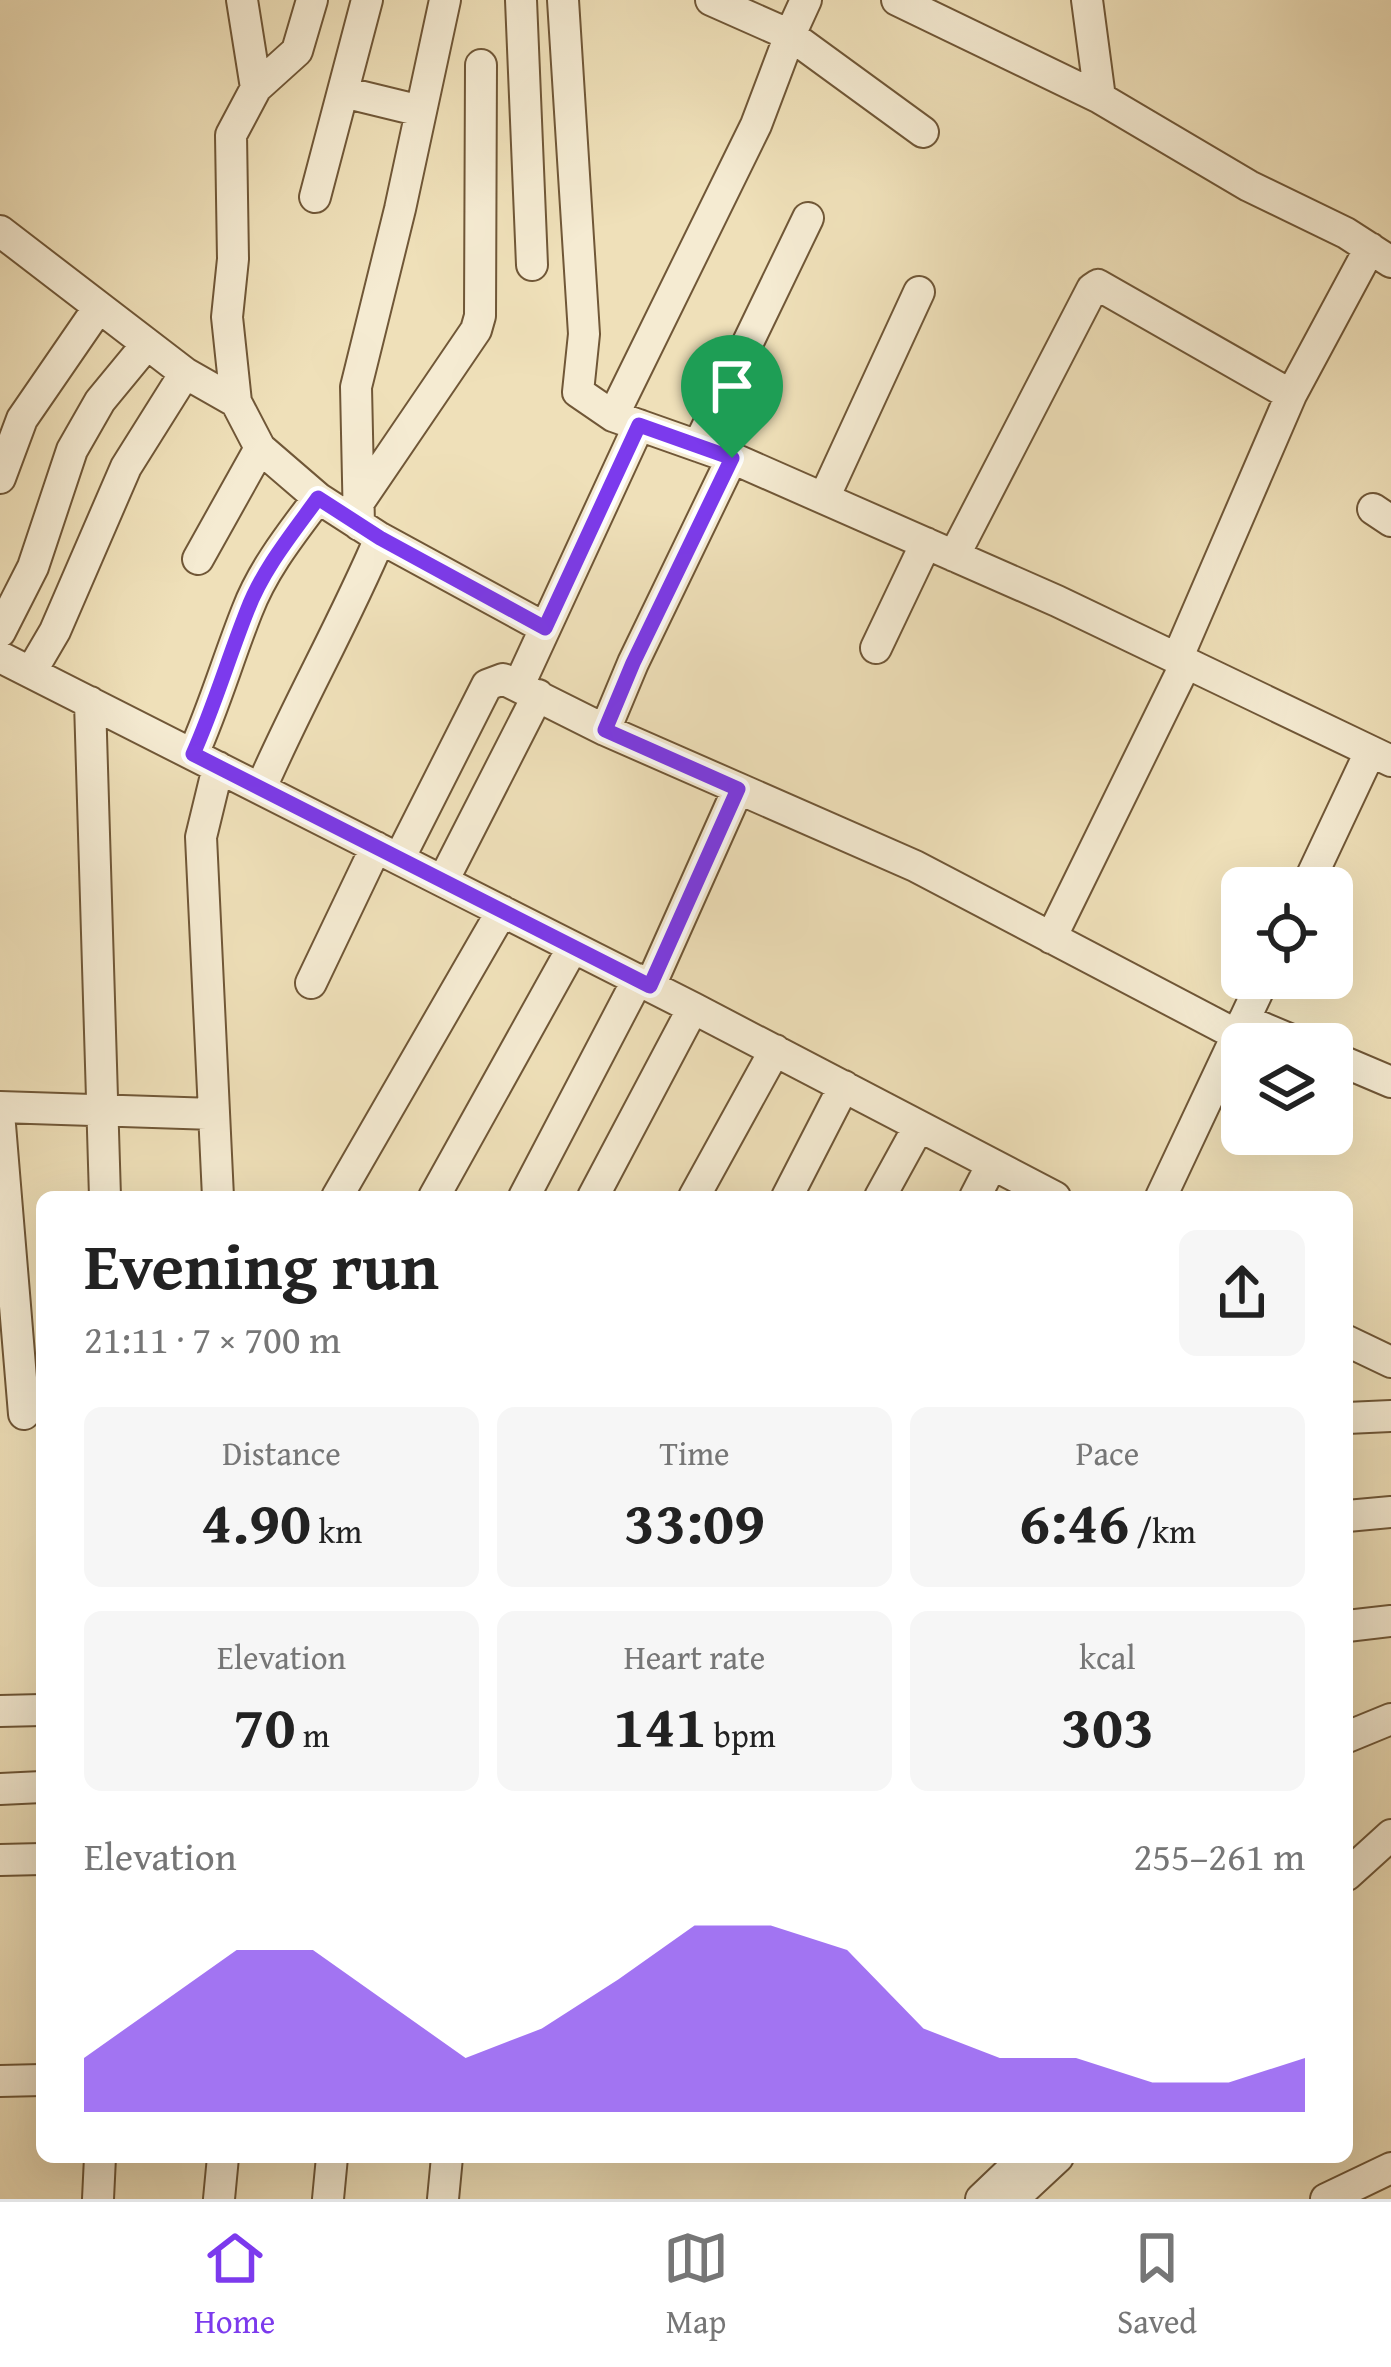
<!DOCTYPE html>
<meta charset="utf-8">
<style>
:root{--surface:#fff;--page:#f6f6f6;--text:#222;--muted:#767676;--line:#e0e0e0;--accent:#7c3aed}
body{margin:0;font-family:"Gentium Book Plus",serif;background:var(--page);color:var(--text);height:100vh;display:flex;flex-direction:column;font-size:45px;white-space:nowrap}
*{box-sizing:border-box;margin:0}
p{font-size:39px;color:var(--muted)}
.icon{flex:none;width:66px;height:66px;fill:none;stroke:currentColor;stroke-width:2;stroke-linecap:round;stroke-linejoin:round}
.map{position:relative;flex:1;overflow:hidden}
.details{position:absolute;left:36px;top:1191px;width:1317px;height:972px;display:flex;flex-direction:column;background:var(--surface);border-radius:18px;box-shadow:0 12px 48px #0002}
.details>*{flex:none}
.tools{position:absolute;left:1221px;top:867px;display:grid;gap:24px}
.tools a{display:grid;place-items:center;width:132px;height:132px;border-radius:18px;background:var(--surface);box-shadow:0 12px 48px #0002;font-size:60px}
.pin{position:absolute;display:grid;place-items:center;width:102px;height:102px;color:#fff;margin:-123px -51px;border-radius:50% 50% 50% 0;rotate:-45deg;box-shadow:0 0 12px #0007}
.pin .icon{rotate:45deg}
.round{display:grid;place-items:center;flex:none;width:126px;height:126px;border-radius:18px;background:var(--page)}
.overview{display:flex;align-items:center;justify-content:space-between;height:204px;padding:0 48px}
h1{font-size:66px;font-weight:600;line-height:90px}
.figures{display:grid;grid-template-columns:repeat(3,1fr);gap:18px;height:204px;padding:12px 48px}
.figures div{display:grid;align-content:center;border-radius:18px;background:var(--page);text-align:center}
.figures b{font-size:60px;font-weight:600}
.figures small{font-size:33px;font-weight:400}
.figures p{font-size:33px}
.chart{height:336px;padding:24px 48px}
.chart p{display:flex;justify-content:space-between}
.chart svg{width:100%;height:216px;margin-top:12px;fill:var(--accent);opacity:.7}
.tabs{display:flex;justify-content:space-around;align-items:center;height:168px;border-top:3px solid var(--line);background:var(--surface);font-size:33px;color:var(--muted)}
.tabs a{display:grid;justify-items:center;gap:6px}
.tabs .active{color:var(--accent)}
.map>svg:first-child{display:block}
</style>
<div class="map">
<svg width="1391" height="2199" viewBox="0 0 1391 2199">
<rect width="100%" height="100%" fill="#efe0b9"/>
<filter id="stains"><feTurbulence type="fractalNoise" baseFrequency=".00167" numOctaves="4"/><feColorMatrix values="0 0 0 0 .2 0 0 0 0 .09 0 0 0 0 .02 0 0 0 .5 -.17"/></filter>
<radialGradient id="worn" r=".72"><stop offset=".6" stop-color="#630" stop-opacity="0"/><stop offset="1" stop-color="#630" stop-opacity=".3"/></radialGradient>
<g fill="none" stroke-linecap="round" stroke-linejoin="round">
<defs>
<path id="minor" d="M242 0 256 88 231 135 233 259 227 317 236 402 260 448 318 498 380 538C344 623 298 703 261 788
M521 0 532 265
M563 0 584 334 578 392 613 416 732 458 1057 601 1391 761
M806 0 790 35 923 132
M897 0 1100 98
M1087 0 1100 98 1249 186 1346 233 1391 262
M256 88 297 51 312 0
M343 92 421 111
M315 197 367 0
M0 231 185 373 236 402
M613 416 756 125 790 35 711 0
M698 446 808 218
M0 478 22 419 99 307
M824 498 919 292
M359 502 476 330 480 316 481 65
M1373 509 1391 521
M359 525 356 387 400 209 445 0
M380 538 545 628
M954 556 1092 289 1098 285 1291 395
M198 559 260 448
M0 632 33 567 72 450 100 401 147 344
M876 648 926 543
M0 657 693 1008 1055 1197
M1177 659 1291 395 1370 248
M31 672 55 631 126 467 185 373
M519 685 639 425
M90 702 105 1197
M605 730 633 663 732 458
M193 754C214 707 228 659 247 611 263 569 291 534 318 498
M218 767 201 837 218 1197
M399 859 487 685 503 679 605 730 915 866 1237 1035
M443 881 538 695
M1306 888 1370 752
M1051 938 1186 663
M311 983 376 847
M650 986 738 789
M1244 1020 1301 1044
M1332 1057 1391 1082
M0 1107 214 1114
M0 1125 24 1414
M337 1197 502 911
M434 1197 573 947
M524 1197 638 979
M593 1197 693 1008
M694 1197 775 1050
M787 1197 844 1086
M880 1197 919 1126
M975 1197 992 1164
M1161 1197 1264 978
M1347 1341 1391 1362
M1347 1418 1391 1416
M1347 1516 1391 1512
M1347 1626 1391 1621
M0 1711 42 1710
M1347 1737 1391 1719
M0 1789 42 1787
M0 1860 42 1859
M1347 1875 1391 1835
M0 2081 42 2080
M98 2199 100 2157
M219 2199 223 2157
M328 2199 332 2157
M443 2199 447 2157
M981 2199 1025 2157
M1013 2199 1058 2157
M1326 2199 1391 2168"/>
</defs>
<use href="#minor" stroke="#705737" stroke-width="34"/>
<use href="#minor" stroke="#f5ebd2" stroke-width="30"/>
</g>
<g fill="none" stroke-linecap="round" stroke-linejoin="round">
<defs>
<path id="route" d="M639 425 732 458 633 663 605 730 738 789 650 986 193 754C214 707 228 659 247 611 263 569 292 534 318 498L380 538 545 628Z"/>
</defs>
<use href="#route" stroke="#fff" stroke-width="24"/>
<use href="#route" stroke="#7c3aed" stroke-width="15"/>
</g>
<rect width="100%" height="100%" filter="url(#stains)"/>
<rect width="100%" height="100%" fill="url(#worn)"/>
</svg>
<div class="tools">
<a><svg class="icon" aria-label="locate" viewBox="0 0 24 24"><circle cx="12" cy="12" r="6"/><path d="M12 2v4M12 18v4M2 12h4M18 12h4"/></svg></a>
<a><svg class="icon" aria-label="layers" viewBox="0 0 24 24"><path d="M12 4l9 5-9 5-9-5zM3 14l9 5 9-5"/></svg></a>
</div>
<div class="pin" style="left:732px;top:458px;background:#1e9e55"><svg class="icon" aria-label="arrive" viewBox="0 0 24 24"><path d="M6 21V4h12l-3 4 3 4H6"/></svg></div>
<section class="details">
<div class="overview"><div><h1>Evening run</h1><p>21:11 · 7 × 700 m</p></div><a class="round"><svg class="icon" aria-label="share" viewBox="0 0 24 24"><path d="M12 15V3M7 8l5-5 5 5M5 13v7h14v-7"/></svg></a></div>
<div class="figures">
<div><p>Distance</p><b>4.90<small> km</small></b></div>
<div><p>Time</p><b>33:09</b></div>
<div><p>Pace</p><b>6:46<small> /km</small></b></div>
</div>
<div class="figures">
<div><p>Elevation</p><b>70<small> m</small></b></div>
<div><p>Heart rate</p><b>141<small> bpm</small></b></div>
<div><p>kcal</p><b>303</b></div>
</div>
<div class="chart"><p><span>Elevation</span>255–261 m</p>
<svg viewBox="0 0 160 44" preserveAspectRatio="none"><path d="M0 44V33L10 22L20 11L30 11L40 22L50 33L60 27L70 17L80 6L90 6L100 11L110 27L120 33L130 33L140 38L150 38L160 33V44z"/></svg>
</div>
</section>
</div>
<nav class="tabs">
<a class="active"><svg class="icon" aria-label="home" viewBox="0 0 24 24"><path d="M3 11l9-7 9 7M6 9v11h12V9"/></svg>Home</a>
<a><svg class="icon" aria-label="map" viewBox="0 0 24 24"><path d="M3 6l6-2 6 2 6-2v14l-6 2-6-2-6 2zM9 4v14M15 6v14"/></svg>Map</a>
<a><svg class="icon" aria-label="saved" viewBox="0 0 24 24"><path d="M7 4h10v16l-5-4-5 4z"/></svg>Saved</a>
</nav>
